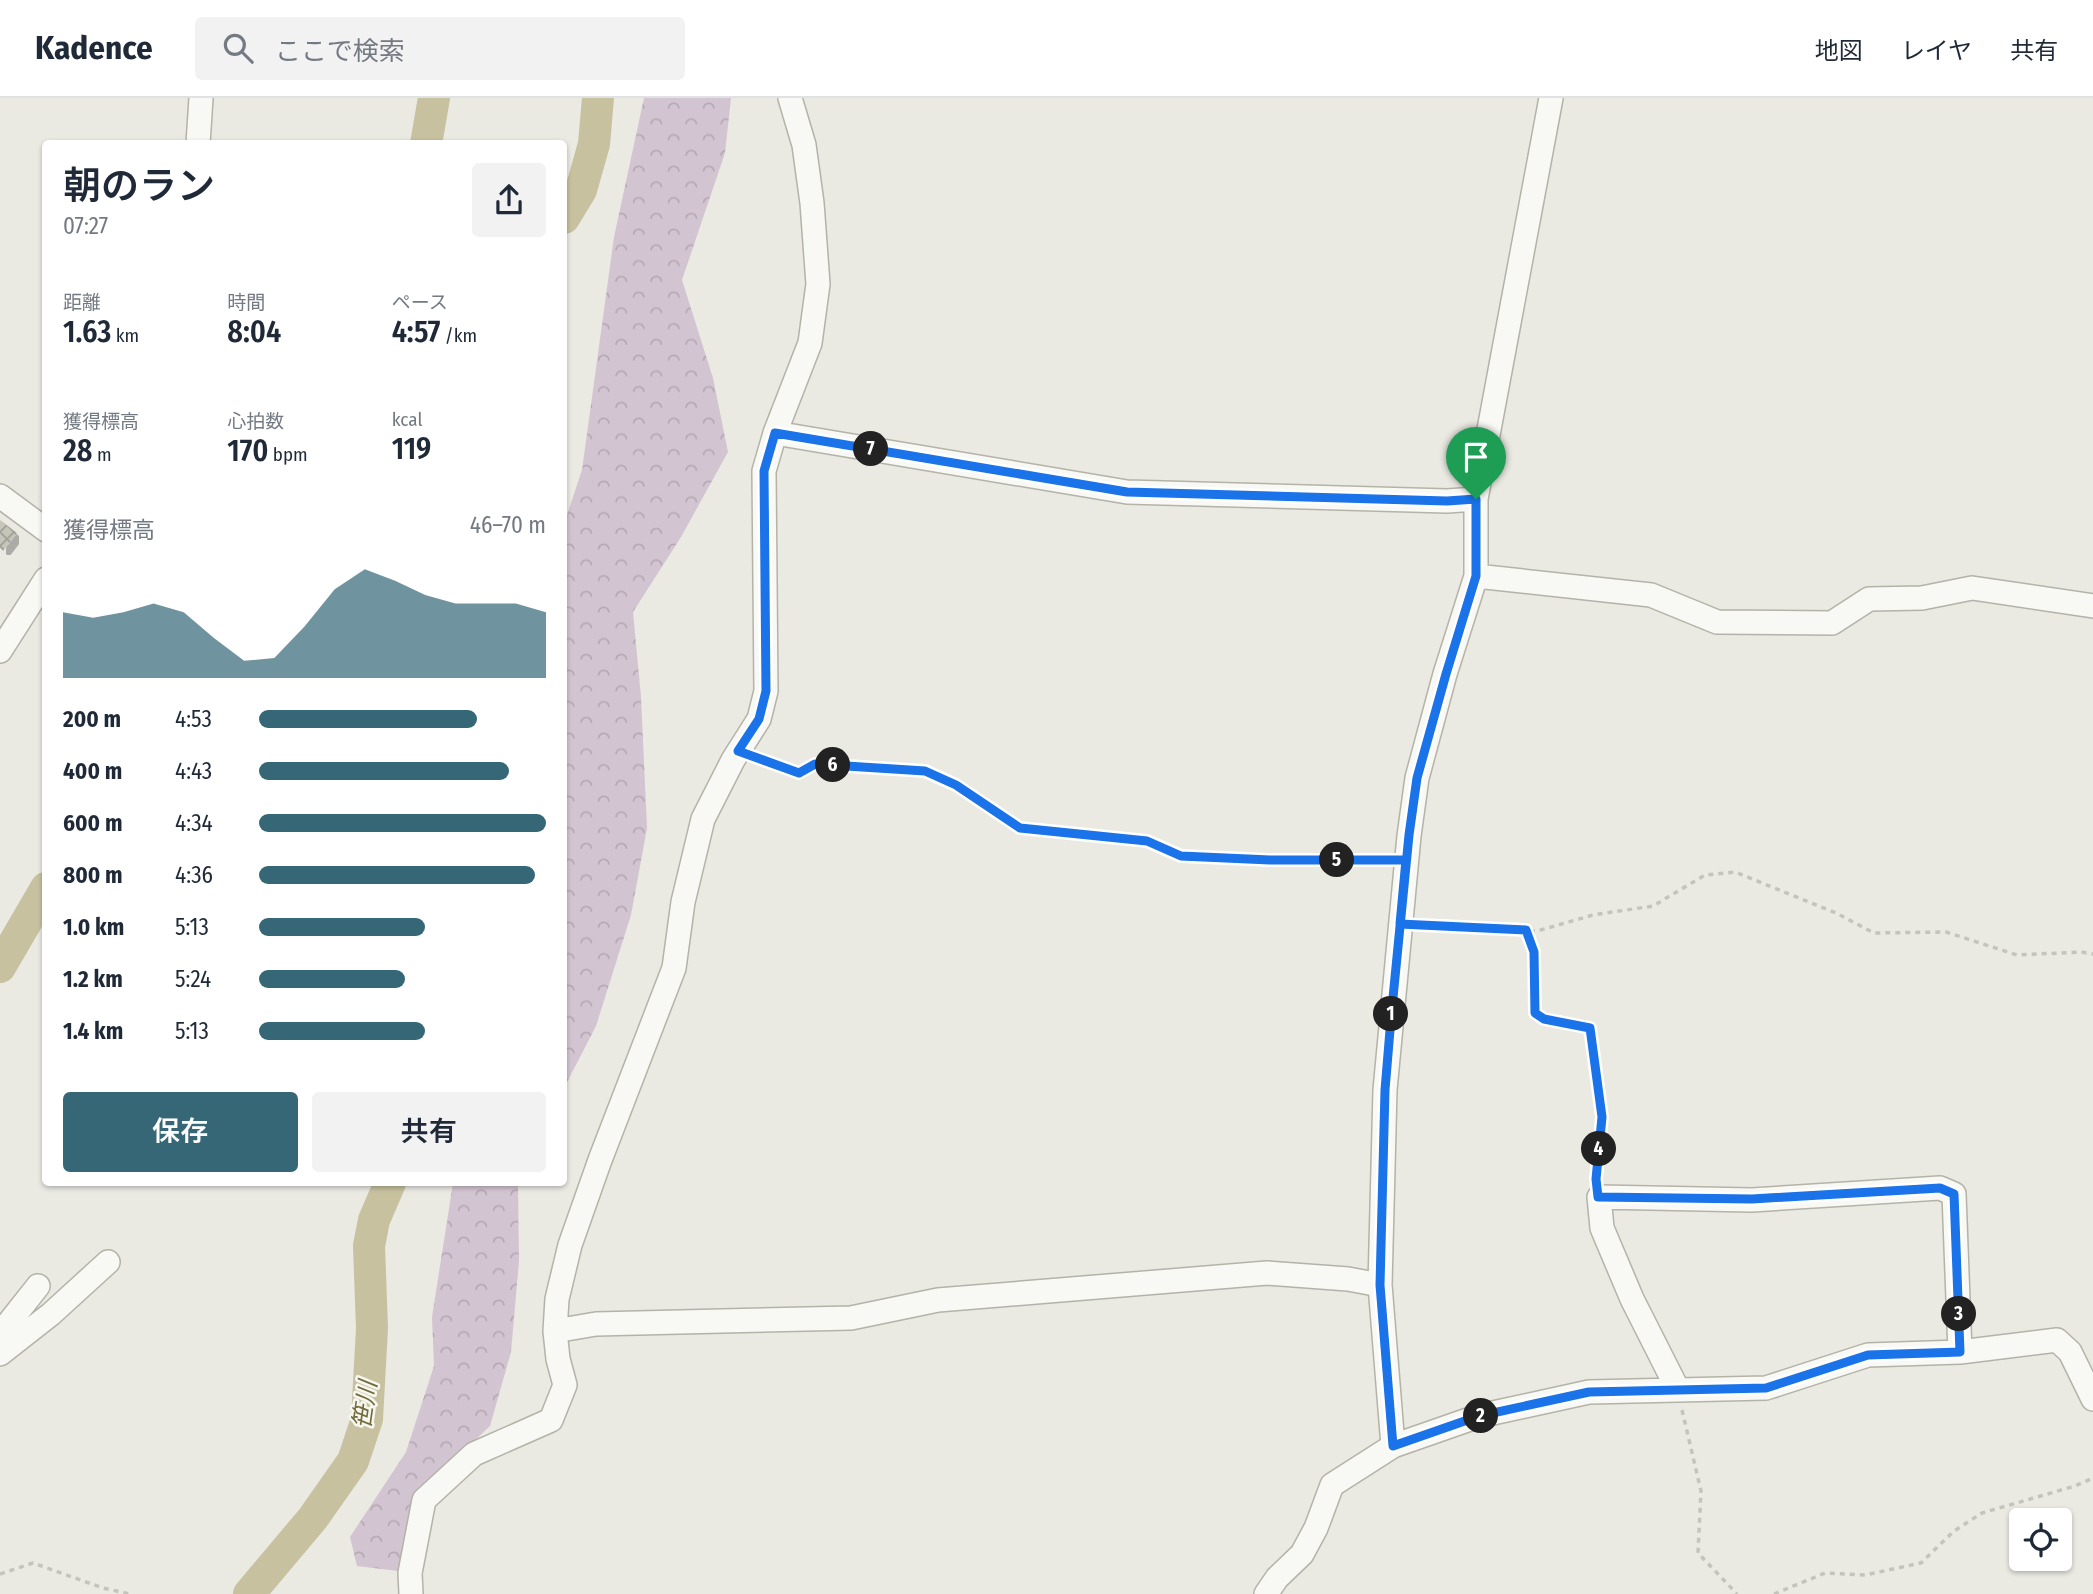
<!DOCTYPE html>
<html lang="ja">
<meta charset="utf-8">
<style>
:root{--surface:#fff;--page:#f2f2f3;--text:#1f2937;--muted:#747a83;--line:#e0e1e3;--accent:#356777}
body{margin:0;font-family:"Fira Sans Condensed","Noto Sans JP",sans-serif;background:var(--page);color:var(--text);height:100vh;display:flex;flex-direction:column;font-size:26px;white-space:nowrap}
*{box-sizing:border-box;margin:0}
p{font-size:23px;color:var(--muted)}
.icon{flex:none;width:38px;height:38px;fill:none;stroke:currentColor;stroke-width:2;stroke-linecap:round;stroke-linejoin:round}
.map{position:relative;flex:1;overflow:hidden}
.drawer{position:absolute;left:42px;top:42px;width:525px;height:1046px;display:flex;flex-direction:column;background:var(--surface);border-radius:7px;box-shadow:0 2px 5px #0004}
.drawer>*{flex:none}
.buttons{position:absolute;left:2009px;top:1410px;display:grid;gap:14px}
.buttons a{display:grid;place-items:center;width:63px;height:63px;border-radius:7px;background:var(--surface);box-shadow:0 2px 5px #0004;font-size:35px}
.pin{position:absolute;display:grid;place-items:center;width:60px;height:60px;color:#fff;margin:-72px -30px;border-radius:50% 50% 50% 0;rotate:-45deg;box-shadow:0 0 7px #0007}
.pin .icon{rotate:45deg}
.km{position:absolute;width:35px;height:35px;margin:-18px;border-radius:50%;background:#222;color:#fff;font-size:19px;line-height:35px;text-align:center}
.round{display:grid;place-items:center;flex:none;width:74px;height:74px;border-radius:7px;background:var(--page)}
.head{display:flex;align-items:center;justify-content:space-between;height:119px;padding:0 21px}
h1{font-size:38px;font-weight:600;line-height:52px}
.metrics{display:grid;grid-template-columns:repeat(3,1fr);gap:10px;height:119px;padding:7px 21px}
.metrics div{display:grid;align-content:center}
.metrics b{font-size:30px;font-weight:600}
.metrics small{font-size:19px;font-weight:400}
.metrics p{font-size:19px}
.chart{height:196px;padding:14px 21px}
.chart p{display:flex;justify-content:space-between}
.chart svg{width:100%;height:126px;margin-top:7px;fill:var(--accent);opacity:.7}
.cta{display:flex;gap:14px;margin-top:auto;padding:14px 21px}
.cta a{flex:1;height:80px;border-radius:7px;background:var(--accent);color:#fff;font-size:28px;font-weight:600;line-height:80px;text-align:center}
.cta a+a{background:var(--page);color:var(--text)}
ul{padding:0 21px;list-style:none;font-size:23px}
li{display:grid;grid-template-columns:112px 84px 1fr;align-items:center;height:52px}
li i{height:18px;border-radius:9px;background:var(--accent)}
header{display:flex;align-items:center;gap:42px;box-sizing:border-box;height:98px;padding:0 35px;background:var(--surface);border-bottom:2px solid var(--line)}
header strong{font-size:33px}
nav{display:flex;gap:38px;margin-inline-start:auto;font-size:24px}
.search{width:490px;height:63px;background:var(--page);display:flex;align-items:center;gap:18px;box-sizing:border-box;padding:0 24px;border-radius:7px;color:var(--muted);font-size:26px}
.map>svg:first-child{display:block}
</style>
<header>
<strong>Kadence</strong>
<div class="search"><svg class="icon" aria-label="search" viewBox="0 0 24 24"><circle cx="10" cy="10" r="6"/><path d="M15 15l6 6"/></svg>ここで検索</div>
<nav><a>地図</a><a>レイヤ</a><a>共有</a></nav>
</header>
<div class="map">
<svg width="2093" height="1496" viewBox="0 0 2093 1496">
<defs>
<pattern id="forest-crowns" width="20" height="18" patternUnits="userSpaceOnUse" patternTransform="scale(1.75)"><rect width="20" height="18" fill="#d3c4d2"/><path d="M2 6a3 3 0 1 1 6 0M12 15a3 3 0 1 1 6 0" fill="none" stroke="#b6a9b4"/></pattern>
<pattern id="building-cross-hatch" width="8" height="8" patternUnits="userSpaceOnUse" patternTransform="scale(1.75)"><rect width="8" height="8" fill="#c6c5ba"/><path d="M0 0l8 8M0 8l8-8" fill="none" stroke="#a2a197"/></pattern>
<filter id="shadow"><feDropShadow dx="6" dy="6" stdDeviation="0" flood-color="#0004"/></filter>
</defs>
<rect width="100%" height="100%" fill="#eae9e2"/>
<path fill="url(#forest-crowns)" d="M644 0H731L725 55 682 182 713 280 728 354 681 439 633 514 641 599 647 730 631 817 596 928 564 990V426L582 372 614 139Z
M453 1085H520L518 1089 519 1163 511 1254 490 1328 422 1393 398 1473 357 1468 350 1439 406 1354 434 1268 432 1219Z"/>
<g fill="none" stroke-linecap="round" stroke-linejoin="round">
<path stroke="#c7c1a0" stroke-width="32" d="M426 46 434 0
M564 120 581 92 594 46 598 0
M0 869 46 790
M249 1496 313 1420 353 1363 367 1321 372 1230 369 1148 374 1122 390 1085"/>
</g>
<path fill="url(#building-cross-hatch)" filter="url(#shadow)" d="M0 422 17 435 3 453 0 450Z"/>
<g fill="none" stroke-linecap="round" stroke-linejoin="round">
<defs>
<path id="minor" d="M198 46 201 0
M775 335 1127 394 1447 403 1476 401
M0 398 46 432
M1476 478 1651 497 1717 524 1832 525 1869 501 1922 500 1972 490 2093 508
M0 553 46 481
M555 1233 596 1226 851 1220 938 1202 1267 1175 1348 1181 1380 1187
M0 1236 38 1188
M0 1256 51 1216 108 1164
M1678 1292 1766 1290 1868 1257 1960 1254 2057 1242 2070 1254 2093 1301
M1393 1348 1380 1187 1385 992 1409 738 1417 680 1445 576 1476 478V401L1551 0
M411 1496 410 1475 424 1402 474 1356 551 1322 565 1287 558 1261 555 1233 557 1201 570 1147 600 1062 674 870 683 804 703 721 733 662 759 621 766 593 764 373 775 335 810 245 818 186 812 105 804 47 790 0
M1266 1496 1277 1480 1302 1456 1316 1430 1332 1387 1393 1348 1479 1318 1589 1294 1678 1292 1632 1201 1602 1130 1599 1099 1752 1102 1940 1090 1954 1096 1960 1254"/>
</defs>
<use href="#minor" stroke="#b4b3a7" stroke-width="26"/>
<path stroke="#c5c4bc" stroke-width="3.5" stroke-dasharray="5 5" stroke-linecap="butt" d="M755 660 799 675 815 666 925 673 956 687 1019 730 1147 742 1181 758 1270 762H1387
M1420 827 1537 833 1593 817 1653 808 1705 777 1735 774 1836 815 1874 835 1946 834 2017 857 2081 854 2093 856
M1526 832 1534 854 1535 914 1544 921 1590 930 1602 1019 1596 1082
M1682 1312 1701 1393 1698 1455 1737 1496
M0 1476 33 1465 103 1490 130 1496
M1774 1496 1825 1475 1865 1477 1921 1465 1954 1433 1982 1415 2075 1388 2093 1380"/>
<use href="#minor" stroke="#f8f8f5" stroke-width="23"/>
</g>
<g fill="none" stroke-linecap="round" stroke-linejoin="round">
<defs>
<path id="route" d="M1476 401V478L1446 576 1417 680 1409 737 1391 920 1385 992 1380 1187 1393 1348 1479 1318 1589 1294 1766 1290 1868 1257 1960 1254 1954 1096 1940 1090 1752 1101 1598 1099 1596 1081 1602 1019 1590 930 1544 921 1535 915 1534 854 1526 832 1400 826 1406 762H1270L1181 758 1147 743 1020 730 956 687 925 673 815 666 799 675 738 653 759 621 766 593 764 373 775 335 1127 394 1447 403 1476 401"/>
</defs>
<use href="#route" stroke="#fff" stroke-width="14"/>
<use href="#route" stroke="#1a73e8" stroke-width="9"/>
</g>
<g text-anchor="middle" stroke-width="5" stroke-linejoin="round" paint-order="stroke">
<g font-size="24" font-style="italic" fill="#726b38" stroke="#f7f7f2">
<text transform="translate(365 1307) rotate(-82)" y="8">笹川</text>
</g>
</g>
</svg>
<div class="buttons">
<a><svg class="icon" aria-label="locate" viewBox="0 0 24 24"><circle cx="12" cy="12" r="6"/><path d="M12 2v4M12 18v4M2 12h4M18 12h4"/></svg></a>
</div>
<div class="pin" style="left:1476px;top:401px;background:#1e9e55"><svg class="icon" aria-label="arrive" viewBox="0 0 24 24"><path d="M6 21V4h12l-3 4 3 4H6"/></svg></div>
<b class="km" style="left:1391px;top:916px">1</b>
<b class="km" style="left:1481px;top:1318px">2</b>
<b class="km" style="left:1959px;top:1216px">3</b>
<b class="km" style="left:1599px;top:1051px">4</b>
<b class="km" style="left:1337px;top:762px">5</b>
<b class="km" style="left:833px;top:667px">6</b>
<b class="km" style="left:871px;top:351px">7</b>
<section class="drawer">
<div class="head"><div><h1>朝のラン</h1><p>07:27</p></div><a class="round"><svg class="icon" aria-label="share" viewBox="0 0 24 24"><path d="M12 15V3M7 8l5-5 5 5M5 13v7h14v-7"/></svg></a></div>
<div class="metrics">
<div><p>距離</p><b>1.63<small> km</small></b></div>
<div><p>時間</p><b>8:04</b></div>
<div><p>ペース</p><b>4:57<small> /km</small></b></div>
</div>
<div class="metrics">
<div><p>獲得標高</p><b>28<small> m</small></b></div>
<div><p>心拍数</p><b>170<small> bpm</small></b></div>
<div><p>kcal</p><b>119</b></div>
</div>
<div class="chart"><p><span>獲得標高</span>46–70 m</p>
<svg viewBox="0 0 160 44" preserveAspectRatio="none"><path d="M0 44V21L10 23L20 21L30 18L40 21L50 30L60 38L70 37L80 26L90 13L100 6L110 10L120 15L130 18L140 18L150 18L160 21V44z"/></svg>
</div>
<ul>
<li><b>200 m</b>4:53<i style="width:76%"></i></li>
<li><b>400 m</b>4:43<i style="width:87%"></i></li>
<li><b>600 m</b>4:34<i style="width:100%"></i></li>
<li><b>800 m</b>4:36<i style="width:96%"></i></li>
<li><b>1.0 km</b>5:13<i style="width:58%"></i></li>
<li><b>1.2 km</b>5:24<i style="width:51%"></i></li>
<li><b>1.4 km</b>5:13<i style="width:58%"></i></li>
</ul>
<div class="cta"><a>保存</a><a>共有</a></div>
</section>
</div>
